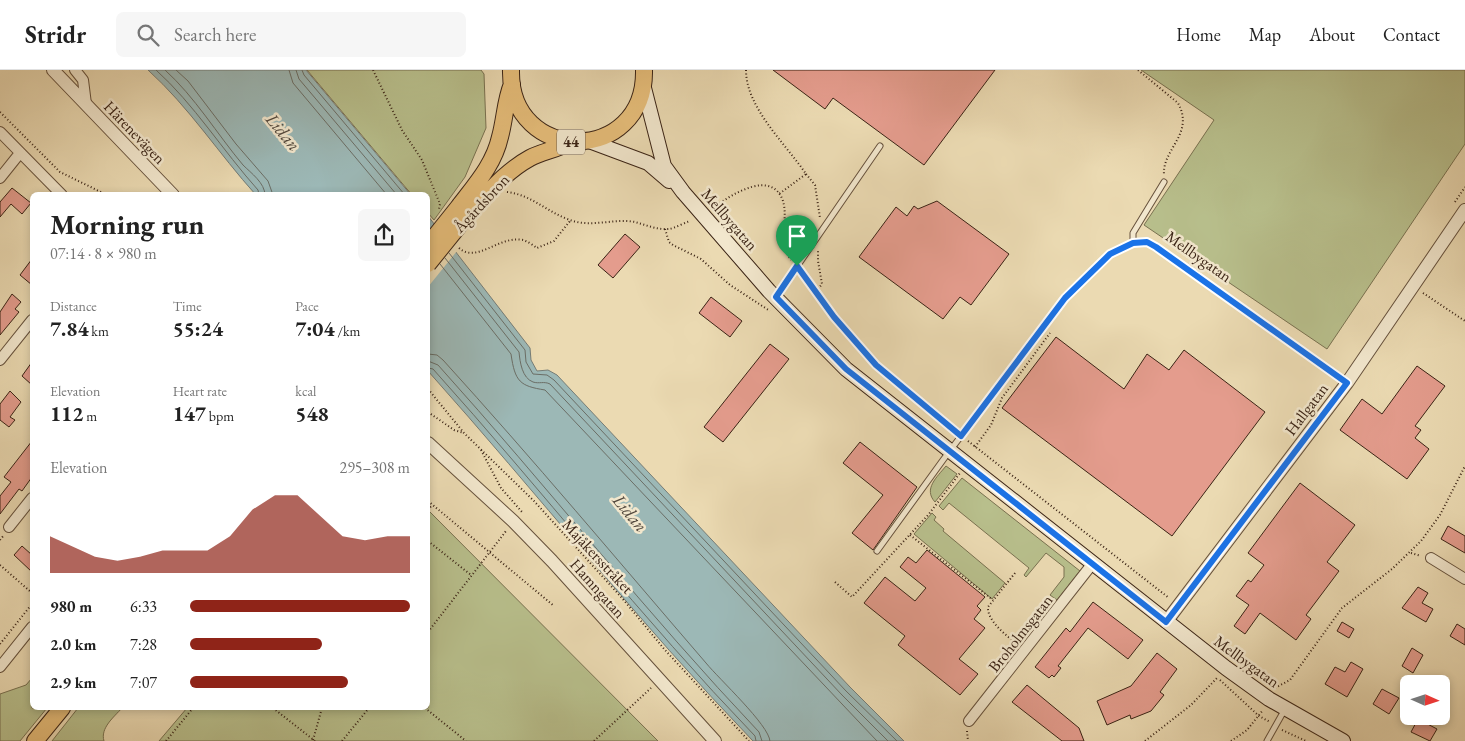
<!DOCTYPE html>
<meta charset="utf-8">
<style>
:root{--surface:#fff;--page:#f6f6f6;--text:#222;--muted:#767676;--line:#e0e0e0;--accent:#8f2418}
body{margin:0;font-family:"EB Garamond",serif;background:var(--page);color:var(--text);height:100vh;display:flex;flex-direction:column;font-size:19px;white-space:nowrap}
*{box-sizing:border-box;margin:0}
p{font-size:16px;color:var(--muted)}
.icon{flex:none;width:28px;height:28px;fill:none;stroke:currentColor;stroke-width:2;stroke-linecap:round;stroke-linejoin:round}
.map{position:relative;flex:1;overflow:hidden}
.panel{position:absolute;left:30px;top:122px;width:400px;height:518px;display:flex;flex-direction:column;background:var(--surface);border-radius:8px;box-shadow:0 2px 8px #0003}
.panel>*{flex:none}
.needle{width:32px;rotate:93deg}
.fabs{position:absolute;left:1400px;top:605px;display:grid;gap:10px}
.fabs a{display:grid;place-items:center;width:50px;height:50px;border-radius:8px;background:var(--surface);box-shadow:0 2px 8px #0003;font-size:25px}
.pin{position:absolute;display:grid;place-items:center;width:42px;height:42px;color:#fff;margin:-51px -21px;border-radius:50% 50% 50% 0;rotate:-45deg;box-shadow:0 0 5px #0007}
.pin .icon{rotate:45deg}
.round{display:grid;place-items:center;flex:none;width:52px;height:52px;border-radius:8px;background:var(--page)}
.overview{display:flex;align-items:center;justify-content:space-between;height:85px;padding:0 20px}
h1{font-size:28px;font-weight:700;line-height:38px}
.stats{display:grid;grid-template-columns:repeat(3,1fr);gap:8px;height:85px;padding:5px 20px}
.stats div{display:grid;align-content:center}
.stats b{font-size:21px;font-weight:700}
.stats small{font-size:14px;font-weight:400}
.stats p{font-size:14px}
.chart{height:140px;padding:10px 20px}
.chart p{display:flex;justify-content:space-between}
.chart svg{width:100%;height:90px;margin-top:5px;fill:var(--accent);opacity:.7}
ul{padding:0 20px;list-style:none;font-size:16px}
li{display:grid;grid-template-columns:80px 60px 1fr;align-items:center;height:38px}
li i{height:12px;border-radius:6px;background:var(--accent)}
header{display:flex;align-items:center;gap:30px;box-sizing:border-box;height:70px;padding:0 25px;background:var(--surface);border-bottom:1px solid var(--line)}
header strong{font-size:24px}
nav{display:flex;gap:28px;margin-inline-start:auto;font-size:18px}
.search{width:350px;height:45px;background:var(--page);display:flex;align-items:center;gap:12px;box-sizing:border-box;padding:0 18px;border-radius:8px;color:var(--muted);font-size:19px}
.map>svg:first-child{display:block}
</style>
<header>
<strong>Stridr</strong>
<div class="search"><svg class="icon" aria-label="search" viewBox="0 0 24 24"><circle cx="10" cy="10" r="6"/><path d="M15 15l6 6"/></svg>Search here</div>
<nav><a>Home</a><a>Map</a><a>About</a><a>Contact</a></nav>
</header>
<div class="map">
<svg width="1465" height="671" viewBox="0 0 1465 671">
<rect width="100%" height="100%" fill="#ebdab2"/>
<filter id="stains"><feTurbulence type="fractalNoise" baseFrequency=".004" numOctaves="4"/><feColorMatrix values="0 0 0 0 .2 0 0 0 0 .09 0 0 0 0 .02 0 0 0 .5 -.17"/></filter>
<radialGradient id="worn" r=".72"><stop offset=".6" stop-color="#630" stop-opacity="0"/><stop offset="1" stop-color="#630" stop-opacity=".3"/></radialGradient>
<path fill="#b8bf8c" stroke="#797150" d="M307 0H481L484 4 486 58 465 107 434 150 428 143V125H412Z
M1141 0H1465V74L1327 279 1144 155 1214 50Z
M946 396 957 404 935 432C923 419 937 407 946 396Z
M962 408 1080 501 1057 530 1050 525 1064 507V497L1046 483 1026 507 1024 505 1029 498 949 433 943 440 939 436Z
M428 440 658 671H159L187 638H428Z
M932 443 936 447 934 450 944 459 943 461 1005 513 992 529 914 464Z
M32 608V638H47L20 671H0V624L26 615Z
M78 638H122C114 647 100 658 104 671H52Z"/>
<path fill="#9cb8b6" stroke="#757c76" d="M148 0H306L411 125H256C219 84 189 37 148 0Z
M428 146 530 278 531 290 537 301 548 300 557 305 850 617 904 671H753C639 553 537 423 428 301Z"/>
<path fill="#ebdab2" d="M437 154 457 181 428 217V165Z"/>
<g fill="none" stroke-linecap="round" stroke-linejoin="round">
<path stroke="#6b6e66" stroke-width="1" d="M156 0C194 34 223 81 258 120L259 125
M165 0C195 27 217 64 243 95 251 103 265 113 265 125
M176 0 188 11 236 74 268 111 273 125
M289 0 293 13 387 125
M296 0 299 9 397 125
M302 0 304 5 405 125
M449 183 525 280 526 292 533 304 547 305 554 310 846 621 897 671
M445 188 519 282C520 292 522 308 533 312 539 314 544 311 550 314L842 625 888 671
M440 194 511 284C515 312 520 316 545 320L877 671
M428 284 437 285 443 290C533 389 619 492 706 593 719 609 769 655 770 671
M428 291 438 295C547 416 647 544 759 662L762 671
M428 298 433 299C542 420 642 549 755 666L756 671"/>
</g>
<path fill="#e49c8d" stroke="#3a2315" d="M773 0H995L924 95 833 28 825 39Z
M12 118 31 133 22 144 11 134 0 147V132Z
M937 131 1009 184 971 235 960 227 943 249 859 187 896 137 907 146 914 136 918 139Z
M625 164 640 177 613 208 598 195Z
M32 189V215L20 205Z
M12 224 21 232 15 239 19 242 0 265V242Z
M711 227 742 251 730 267 699 243Z
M1056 267 1124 319 1147 284 1169 300 1184 280 1265 342 1172 466 1002 338Z
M770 274 789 289 723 372 704 357Z
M32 292V315L22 306Z
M1417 296 1445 316 1415 356 1421 360 1415 368 1429 379 1407 409 1340 360 1362 329 1382 344Z
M10 321 21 332 10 347 15 350 9 357 0 350V334Z
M32 371V407L22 421 19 419 0 444V426L11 412 4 407Z
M860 372 917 417 873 480 852 463 883 425 843 393Z
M1300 413 1355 455 1327 492 1339 501 1306 545 1311 549 1296 570 1260 543 1245 564 1234 556 1249 535 1236 526 1248 510 1251 512 1264 495 1248 483Z
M1448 456 1465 466V483L1441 469Z
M22 476 32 485V502L14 485Z
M927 480 985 527 977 536 981 540 974 549 985 558 959 589 978 604 960 625 898 575 905 566 864 533 885 507 915 531 926 518 900 497 908 487 916 493Z
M1418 517 1428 523 1422 533 1433 539 1426 552 1402 538Z
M1093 532 1143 570 1128 589 1088 558 1058 596 1061 598 1054 607 1052 605 1049 608 1035 597 1066 558 1070 562Z
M1342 552 1354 559 1349 568 1337 561Z
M1457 554 1465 559V575L1450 566Z
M1412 578 1423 585 1413 603 1402 596Z
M1157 583 1177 599 1160 622 1164 625 1151 641 1131 649 1130 645 1107 655 1097 631 1131 616Z
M1351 592 1363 599 1347 627 1325 614 1335 597 1345 602Z
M1027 615 1079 658 1084 671H1062L1012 632Z
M1382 619 1399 628 1389 644 1373 634Z
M1418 649 1437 659 1430 671 1411 662Z"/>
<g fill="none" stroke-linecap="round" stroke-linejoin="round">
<defs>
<path id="service" d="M1133 173V163L1164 112
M776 227 880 76
M877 481 943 390 1065 228 1111 184 1133 173 1147 172 1156 177 1346 312
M1267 671 1285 639"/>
<path id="minor" d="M75 0 83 10 86 34
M0 62 62 125
M0 108 20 83
M0 290 32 250
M9 457 32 428
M1431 488 1465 509
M0 597 32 557
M969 651 1093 493"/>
<path id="tertiary" d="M53 0 173 125
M428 373 513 451 552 491 715 671
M1166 552 1347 313 1465 140"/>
<path id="secondary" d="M643 14 664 96 683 122 769 221 846 299 1226 598 1269 629 1343 671
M589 71 648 93 669 111"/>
<path id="primary" d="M511 0C509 95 646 95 644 0
M460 135C476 114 494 94 500 67 505 49 505 31 512 14
M470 142C489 122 506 101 530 88 543 81 557 80 569 72
M35 671 62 638"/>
</defs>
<use href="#service" stroke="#66513c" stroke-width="7"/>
<use href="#minor" stroke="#66513c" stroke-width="12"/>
<use href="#tertiary" stroke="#66513c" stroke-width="14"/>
<use href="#secondary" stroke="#3a2315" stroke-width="16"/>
<use href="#primary" stroke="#3a2315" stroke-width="18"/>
<path stroke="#3a2315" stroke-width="2" stroke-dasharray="1 2.5" stroke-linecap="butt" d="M373 0 402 60 422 90 440 134 439 139
M746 0C746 38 786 74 806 104L779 124
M1138 0 1178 33C1195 64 1162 79 1164 105
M0 42 60 102 107 125
M806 104 815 115 820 148
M507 122C532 125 547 142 570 150 591 158 614 148 635 152 646 155 657 160 669 159 675 158 684 153 690 151
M1455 132 1465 117
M717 135C733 124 772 99 783 131 787 144 783 161 781 174L791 190
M665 159 669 172 673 175 701 189 730 215 770 241
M459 178C477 194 499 165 523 170 527 171 533 175 537 178L554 171 570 151
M802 203 834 247 875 295 956 362
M816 222 822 214 818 191V180
M1423 223 1465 251
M428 319 464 363 534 431 622 528 665 580 749 671
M428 342 454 360 464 363
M968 371 1169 528
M975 377 991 355 1002 328 1050 263
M481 380 501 418 522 442
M428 431 554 536
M428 440 432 435
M910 465 993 530
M0 470 4 465
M428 471 471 505
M1411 483 1421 486
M0 495 32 523
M1015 503 988 537C987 551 1007 566 1017 574
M835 512 852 527 929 444 960 403
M428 562 506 461
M0 574 32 534
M1220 610 1259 646 1270 652
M1275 618 1290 610 1342 538 1392 499 1421 471 1440 445 1465 396
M273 638 315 671
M425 638 466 671
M1282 660 1306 671
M967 661 968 671
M313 670 322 638
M166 671 193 638
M342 671 369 638
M594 671 651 618
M1145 671 1191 635 1217 608
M1231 671 1247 660 1263 640"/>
<use href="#service" stroke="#f2e7cd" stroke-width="5"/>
<use href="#minor" stroke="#f2e7cd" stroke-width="10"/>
<use href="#tertiary" stroke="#f2e7cd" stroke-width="12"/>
<use href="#secondary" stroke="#f2e7cd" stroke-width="14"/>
<use href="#primary" stroke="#e6bd79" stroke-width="16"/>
<defs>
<path id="primary-bridge" d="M428 175 460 135
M428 194 470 142"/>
</defs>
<use href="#primary-bridge" stroke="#3a2315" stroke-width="18" stroke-linecap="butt"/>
<use href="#primary-bridge" stroke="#e6bd79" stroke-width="16"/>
</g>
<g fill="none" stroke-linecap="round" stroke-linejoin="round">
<defs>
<path id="route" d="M1147 172 1156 177 1347 313 1166 552 846 299 776 227 797 196 834 247 876 295 961 366 1065 228 1110 184 1133 173Z"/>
</defs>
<use href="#route" stroke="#fff" stroke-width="10"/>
<use href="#route" stroke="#1a73e8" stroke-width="6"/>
</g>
<g text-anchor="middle" stroke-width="5" stroke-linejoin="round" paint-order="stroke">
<rect fill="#f2e7cd" stroke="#715e4c" stroke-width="1" x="557" y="59.5" width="28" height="25" rx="4"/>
<g font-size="15" font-weight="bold" fill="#3a2315">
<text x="571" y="77">44</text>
</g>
<g font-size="16" fill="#3a2315" stroke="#f2e7cd">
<text transform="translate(135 62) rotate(46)" y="6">Härenevägen</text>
<text transform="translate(481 133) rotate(-47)" y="6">Ågårdsbron</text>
<text transform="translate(730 149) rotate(49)" y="6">Mellbygatan</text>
<text transform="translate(1199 186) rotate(35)" y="6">Mellbygatan</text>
<text transform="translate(1306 339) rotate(-53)" y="6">Hallgatan</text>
<text transform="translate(598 486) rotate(47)" y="6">Majåkersstråket</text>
<text transform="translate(598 518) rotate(48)" y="6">Hamngatan</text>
<text transform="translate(1020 563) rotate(-52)" y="6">Broholmsgatan</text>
<text transform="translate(1247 591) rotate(36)" y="6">Mellbygatan</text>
</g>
<g font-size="18" font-style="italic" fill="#52483d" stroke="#f2e7cd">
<text transform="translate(283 62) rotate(50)" y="6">Lidan</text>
<text transform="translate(630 443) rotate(50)" y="6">Lidan</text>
</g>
</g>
<rect width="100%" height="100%" filter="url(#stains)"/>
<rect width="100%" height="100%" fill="url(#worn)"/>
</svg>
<div class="fabs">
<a><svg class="needle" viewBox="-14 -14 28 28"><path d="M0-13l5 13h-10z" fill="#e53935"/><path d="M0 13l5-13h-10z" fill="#767676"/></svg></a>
</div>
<div class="pin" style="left:797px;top:196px;background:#1e9e55"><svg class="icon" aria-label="arrive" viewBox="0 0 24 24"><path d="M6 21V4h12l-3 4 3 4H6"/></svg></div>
<section class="panel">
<div class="overview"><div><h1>Morning run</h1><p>07:14 · 8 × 980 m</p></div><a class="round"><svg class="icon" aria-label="share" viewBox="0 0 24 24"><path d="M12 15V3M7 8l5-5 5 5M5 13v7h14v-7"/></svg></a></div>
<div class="stats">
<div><p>Distance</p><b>7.84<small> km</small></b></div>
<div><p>Time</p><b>55:24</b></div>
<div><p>Pace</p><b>7:04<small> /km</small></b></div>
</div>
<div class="stats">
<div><p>Elevation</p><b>112<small> m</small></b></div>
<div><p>Heart rate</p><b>147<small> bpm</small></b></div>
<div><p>kcal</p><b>548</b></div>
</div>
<div class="chart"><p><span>Elevation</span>295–308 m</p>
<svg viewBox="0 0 160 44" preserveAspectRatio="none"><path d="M0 44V26L10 31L20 36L30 38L40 36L50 33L60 33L70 33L80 26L90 13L100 6L110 6L120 16L130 26L140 28L150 26L160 26V44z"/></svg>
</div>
<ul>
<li><b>980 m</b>6:33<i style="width:100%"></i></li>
<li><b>2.0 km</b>7:28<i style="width:60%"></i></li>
<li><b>2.9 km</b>7:07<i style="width:72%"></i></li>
</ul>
</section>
</div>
